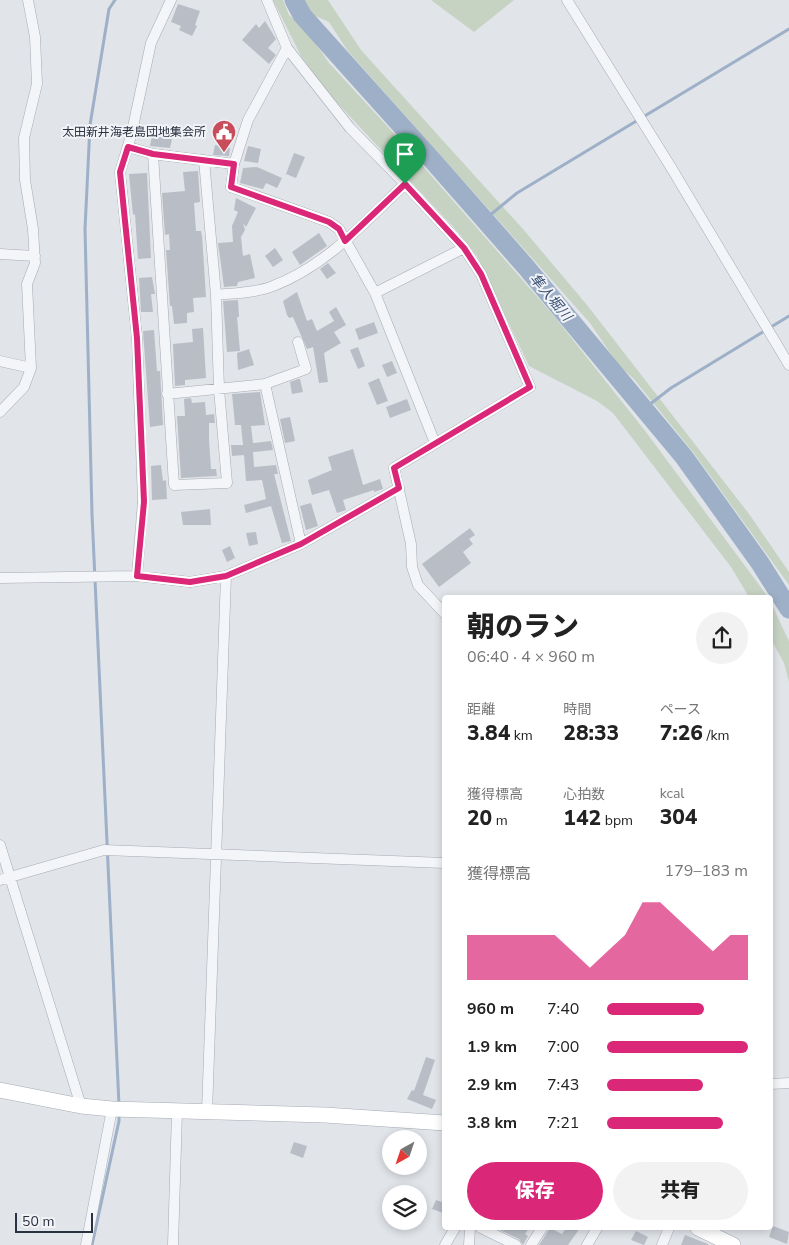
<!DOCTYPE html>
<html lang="ja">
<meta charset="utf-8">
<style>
:root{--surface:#fff;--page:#f2f2f2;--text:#222;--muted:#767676;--accent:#db2777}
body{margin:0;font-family:"Nunito Sans","Noto Sans JP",sans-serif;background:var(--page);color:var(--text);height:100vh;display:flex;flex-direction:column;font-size:19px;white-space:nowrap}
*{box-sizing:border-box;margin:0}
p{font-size:16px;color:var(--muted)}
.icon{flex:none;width:28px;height:28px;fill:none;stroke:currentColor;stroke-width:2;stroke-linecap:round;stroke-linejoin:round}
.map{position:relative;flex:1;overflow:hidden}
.drawer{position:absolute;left:442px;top:595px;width:331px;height:635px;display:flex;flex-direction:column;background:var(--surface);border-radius:5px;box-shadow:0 2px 8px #0003}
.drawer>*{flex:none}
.needle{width:32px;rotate:220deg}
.buttons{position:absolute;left:382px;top:1130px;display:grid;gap:10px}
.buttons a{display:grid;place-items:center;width:45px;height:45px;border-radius:50%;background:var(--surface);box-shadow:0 2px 8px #0003;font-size:25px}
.scale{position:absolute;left:15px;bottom:12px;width:78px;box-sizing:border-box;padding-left:5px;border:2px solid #2a3140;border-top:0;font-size:14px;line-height:18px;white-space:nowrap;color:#2a3140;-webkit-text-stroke:4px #f1f3f7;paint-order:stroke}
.pin{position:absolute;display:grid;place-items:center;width:42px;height:42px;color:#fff;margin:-51px -21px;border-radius:50% 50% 50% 0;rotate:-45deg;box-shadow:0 0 5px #0007}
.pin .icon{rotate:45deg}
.round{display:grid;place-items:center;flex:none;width:52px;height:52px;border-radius:26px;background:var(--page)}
.headline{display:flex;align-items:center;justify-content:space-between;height:85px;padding:0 25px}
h1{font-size:28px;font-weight:800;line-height:38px}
.stats{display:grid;grid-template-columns:repeat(3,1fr);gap:8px;height:85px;padding:5px 25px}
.stats div{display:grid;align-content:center}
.stats b{font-size:21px;font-weight:800}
.stats small{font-size:14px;font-weight:400}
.stats p{font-size:14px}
.chart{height:140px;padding:10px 25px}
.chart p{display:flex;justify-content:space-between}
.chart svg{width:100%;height:90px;margin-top:5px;fill:var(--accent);opacity:.7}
.cta{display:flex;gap:10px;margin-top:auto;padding:10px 25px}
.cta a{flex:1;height:58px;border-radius:30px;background:var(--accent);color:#fff;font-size:20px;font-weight:800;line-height:58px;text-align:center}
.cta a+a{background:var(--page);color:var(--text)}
ul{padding:0 25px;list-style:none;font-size:16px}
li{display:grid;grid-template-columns:80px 60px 1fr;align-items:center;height:38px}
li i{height:12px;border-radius:6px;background:var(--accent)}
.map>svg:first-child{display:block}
</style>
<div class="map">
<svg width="789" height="1245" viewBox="0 0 789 1245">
<rect width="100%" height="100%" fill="#e1e4e9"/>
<path fill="#c6d3c3" d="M273 0H283L289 15 306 30 329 63 400 140 554 316 646 432 768 597H749L731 567 613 413 597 401 529 366 477 256 458 232 327 92 301 56Z
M298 0H328L361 50 523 229 587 305 749 514 789 572V585L693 452 633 378 619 366 590 323 377 84 347 50 329 22 311 14Z
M431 0H514L474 32Z
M771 603 789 641V682L784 663 771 639Z"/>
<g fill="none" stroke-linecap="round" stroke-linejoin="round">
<path stroke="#9eb0c7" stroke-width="3" d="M115 0 109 9 90 125 85 229 92 514 119 1105
M484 220 517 193 789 29
M645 408 671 388 789 316
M92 1245 119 1121V1113"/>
<path stroke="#9eb0c7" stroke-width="19" d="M294 0 302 15 433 161 526 267 684 457 760 563 789 609"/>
</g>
<path fill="#b9bdc6" d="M178 4 200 11 195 25 197 26 192 36 179 30 181 26 171 22Z
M265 21 276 39 268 48 276 55 269 64 242 40 256 24 259 28Z
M152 136 172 139 170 148 150 146Z
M215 145 230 148 229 156 213 155Z
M248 146 261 149 258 163 244 161Z
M294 153 305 157 296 178 286 174Z
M257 167 282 178 277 188 266 183 263 189 240 183 243 168Z
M198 171 200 202 194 203 196 231H201L202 237V235L206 297 193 298 194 312 187 313V323L174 324 172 306H170L166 250H170L169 234 165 235 162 193 185 191 183 172Z
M147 173 151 258 138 259 135 214 133 215 129 174Z
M236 198 256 208 246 227 243 223 245 230 241 237 243 256 250 254 255 278 238 282 237 286 224 287 218 243 233 242 232 226 238 212 234 210Z
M319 233 327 246 300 265 292 252Z
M275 248 283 260 273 267 265 256Z
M328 263 336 273 327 279 320 269Z
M152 277 155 294H151L153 312H141L139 278Z
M297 292 307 321 312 319 317 331 334 321 329 312 336 307 346 325 334 332 341 343 324 353 328 382 319 383 313 347 307 349 293 317 289 318 287 315 283 301Z
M238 300 239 317H237L240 351 227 352 223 301Z
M374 322 378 333 359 340 355 329Z
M203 328 206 378 185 380V385L175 386 173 344 193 342 192 329Z
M154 330 157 371H160L163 425 150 427 143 331Z
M358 347 365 366 358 369 350 350Z
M249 349 254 365 238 370 237 353Z
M392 361 397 373 387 377 382 365Z
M379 378 388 401 377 405 368 383Z
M298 379H300L303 392 292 394 290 382Z
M260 392 265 425 251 426 253 443 271 441 273 450 253 452 254 467 276 465 278 474H274L291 541 282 543 271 506 246 513 244 505 266 499 262 480 246 481 244 455 232 456 231 445H243L241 425H235L232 394Z
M191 398 192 403 205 402 206 415 214 414 215 423H209V440L211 469H216L217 476 181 478 177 416H185L184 399Z
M407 399 411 410 390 418 386 407Z
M290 417 295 441 285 443 280 419Z
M353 449 363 485 380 479 383 489 374 492V490L343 500 346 510 337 513 329 490 312 495 308 480 332 470 328 457Z
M161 465 163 481 166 480 167 499 152 500 151 466Z
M311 503 318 526 306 530 300 506Z
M210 509 211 525H183L181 512Z
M470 528 475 535 469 539 473 544 463 552 471 563 439 587 422 564Z
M256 532 258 544 249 546 246 533Z
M230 546 235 558 227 562 222 550Z
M426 1057 435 1060 423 1095 436 1100 432 1109 407 1099 412 1090 414 1091Z
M294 1142 307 1146 303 1158 290 1153Z
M436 1200 445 1203 443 1213 432 1209Z
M773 1226 789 1232 787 1244 769 1237Z
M496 1228H529L525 1234 528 1236 523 1245 519 1239Z
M550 1228 562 1234 566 1228H580L568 1245H539Z
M636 1231 648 1237 644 1245 631 1240Z
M685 1235 708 1244V1245H681Z"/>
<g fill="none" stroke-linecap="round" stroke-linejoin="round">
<defs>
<path id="street" d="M267 0 287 48 350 128 405 184 464 248 481 274 530 387 394 468 411 544 412 567 418 585 445 614
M567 0 672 169 789 365
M128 147 153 154 174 485 227 483 219 389 216 295 204 160
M153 154 234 164 248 120 287 48
M234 164 231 187 329 222 339 229 375 293 435 443
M0 254 35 256
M375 293 464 248
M216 295C234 293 256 293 273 286 326 266 365 222 405 184
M0 361 31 368
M265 384 306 369 298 342
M167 394 265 384 301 544
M0 412 24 387 31 368 27 284 35 263 33 229 25 180 24 138 37 84 35 37 28 0
M137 576 143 501 137 338 120 172 131 136 151 43 171 0
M0 578 137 576 190 582 226 576 301 544 399 488
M0 845 81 1106
M0 880 104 850 445 863
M771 1084 789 1083
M207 1112 226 576
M481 1228 516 1245
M86 1245 112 1109
M173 1245 177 1112
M445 1245 455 1228
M469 1245 470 1228
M531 1245 542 1228
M587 1245 597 1228
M662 1245 669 1228"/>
<path id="secondary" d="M0 1090 81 1106 112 1109 325 1115 445 1123
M698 1228 733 1245"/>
</defs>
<use href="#street" stroke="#a6abb3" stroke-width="11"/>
<use href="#secondary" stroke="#a6abb3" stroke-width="16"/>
<use href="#street" stroke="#f4f5f8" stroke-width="10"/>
<use href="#secondary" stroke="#fff" stroke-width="15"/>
</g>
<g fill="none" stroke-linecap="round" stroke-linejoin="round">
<defs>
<path id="route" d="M128 147 153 154 234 164 231 187 329 222 339 229 345 241 405 184 464 248 481 274 530 387 394 468 399 488 301 544 226 576 190 582 137 576 144 502 137 338 120 172Z"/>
</defs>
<use href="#route" stroke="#fff" stroke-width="10"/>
<use href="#route" stroke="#db2777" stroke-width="6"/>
</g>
<defs>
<symbol id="civic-pin" viewBox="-11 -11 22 30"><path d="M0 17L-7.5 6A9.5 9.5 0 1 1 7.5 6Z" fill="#c84c59" stroke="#f1f3f7"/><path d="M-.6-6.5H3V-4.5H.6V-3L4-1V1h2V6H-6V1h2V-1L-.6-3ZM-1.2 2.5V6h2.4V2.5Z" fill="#fff"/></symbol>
</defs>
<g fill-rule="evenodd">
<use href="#civic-pin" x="210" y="118" width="28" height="38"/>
</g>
<g text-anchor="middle" stroke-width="4" stroke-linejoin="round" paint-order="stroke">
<g font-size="12" fill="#2a3140" stroke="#f1f3f7" text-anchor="end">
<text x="206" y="136">太田新井海老島団地集会所</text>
</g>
<g font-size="14" font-style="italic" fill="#364e72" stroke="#f1f3f7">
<text transform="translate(551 297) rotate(50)" y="5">隼人堀川</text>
</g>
</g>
</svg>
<div class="buttons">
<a><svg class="needle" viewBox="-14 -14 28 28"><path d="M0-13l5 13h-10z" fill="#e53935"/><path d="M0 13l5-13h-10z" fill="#767676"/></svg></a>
<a><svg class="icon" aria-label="layers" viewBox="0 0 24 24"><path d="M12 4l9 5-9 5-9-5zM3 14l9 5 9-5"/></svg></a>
</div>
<div class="scale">50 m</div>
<div class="pin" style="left:405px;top:184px;background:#1e9e55"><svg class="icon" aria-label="arrive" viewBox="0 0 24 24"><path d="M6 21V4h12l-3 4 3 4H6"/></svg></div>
<section class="drawer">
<div class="headline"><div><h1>朝のラン</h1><p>06:40 · 4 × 960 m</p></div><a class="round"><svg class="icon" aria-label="share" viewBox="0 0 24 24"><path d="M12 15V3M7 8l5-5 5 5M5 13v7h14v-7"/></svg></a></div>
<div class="stats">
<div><p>距離</p><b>3.84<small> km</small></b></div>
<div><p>時間</p><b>28:33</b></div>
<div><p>ペース</p><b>7:26<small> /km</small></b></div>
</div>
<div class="stats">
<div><p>獲得標高</p><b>20<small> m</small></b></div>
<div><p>心拍数</p><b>142<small> bpm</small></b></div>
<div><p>kcal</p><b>304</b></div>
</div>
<div class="chart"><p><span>獲得標高</span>179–183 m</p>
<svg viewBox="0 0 160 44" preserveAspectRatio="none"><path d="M0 44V22L10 22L20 22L30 22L40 22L50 22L60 30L70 38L80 30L90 22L100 6L110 6L120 14L130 22L140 30L150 22L160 22V44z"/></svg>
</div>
<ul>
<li><b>960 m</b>7:40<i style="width:69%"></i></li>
<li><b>1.9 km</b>7:00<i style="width:100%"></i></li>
<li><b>2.9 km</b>7:43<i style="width:68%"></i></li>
<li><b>3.8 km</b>7:21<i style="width:82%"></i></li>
</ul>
<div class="cta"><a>保存</a><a>共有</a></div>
</section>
</div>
